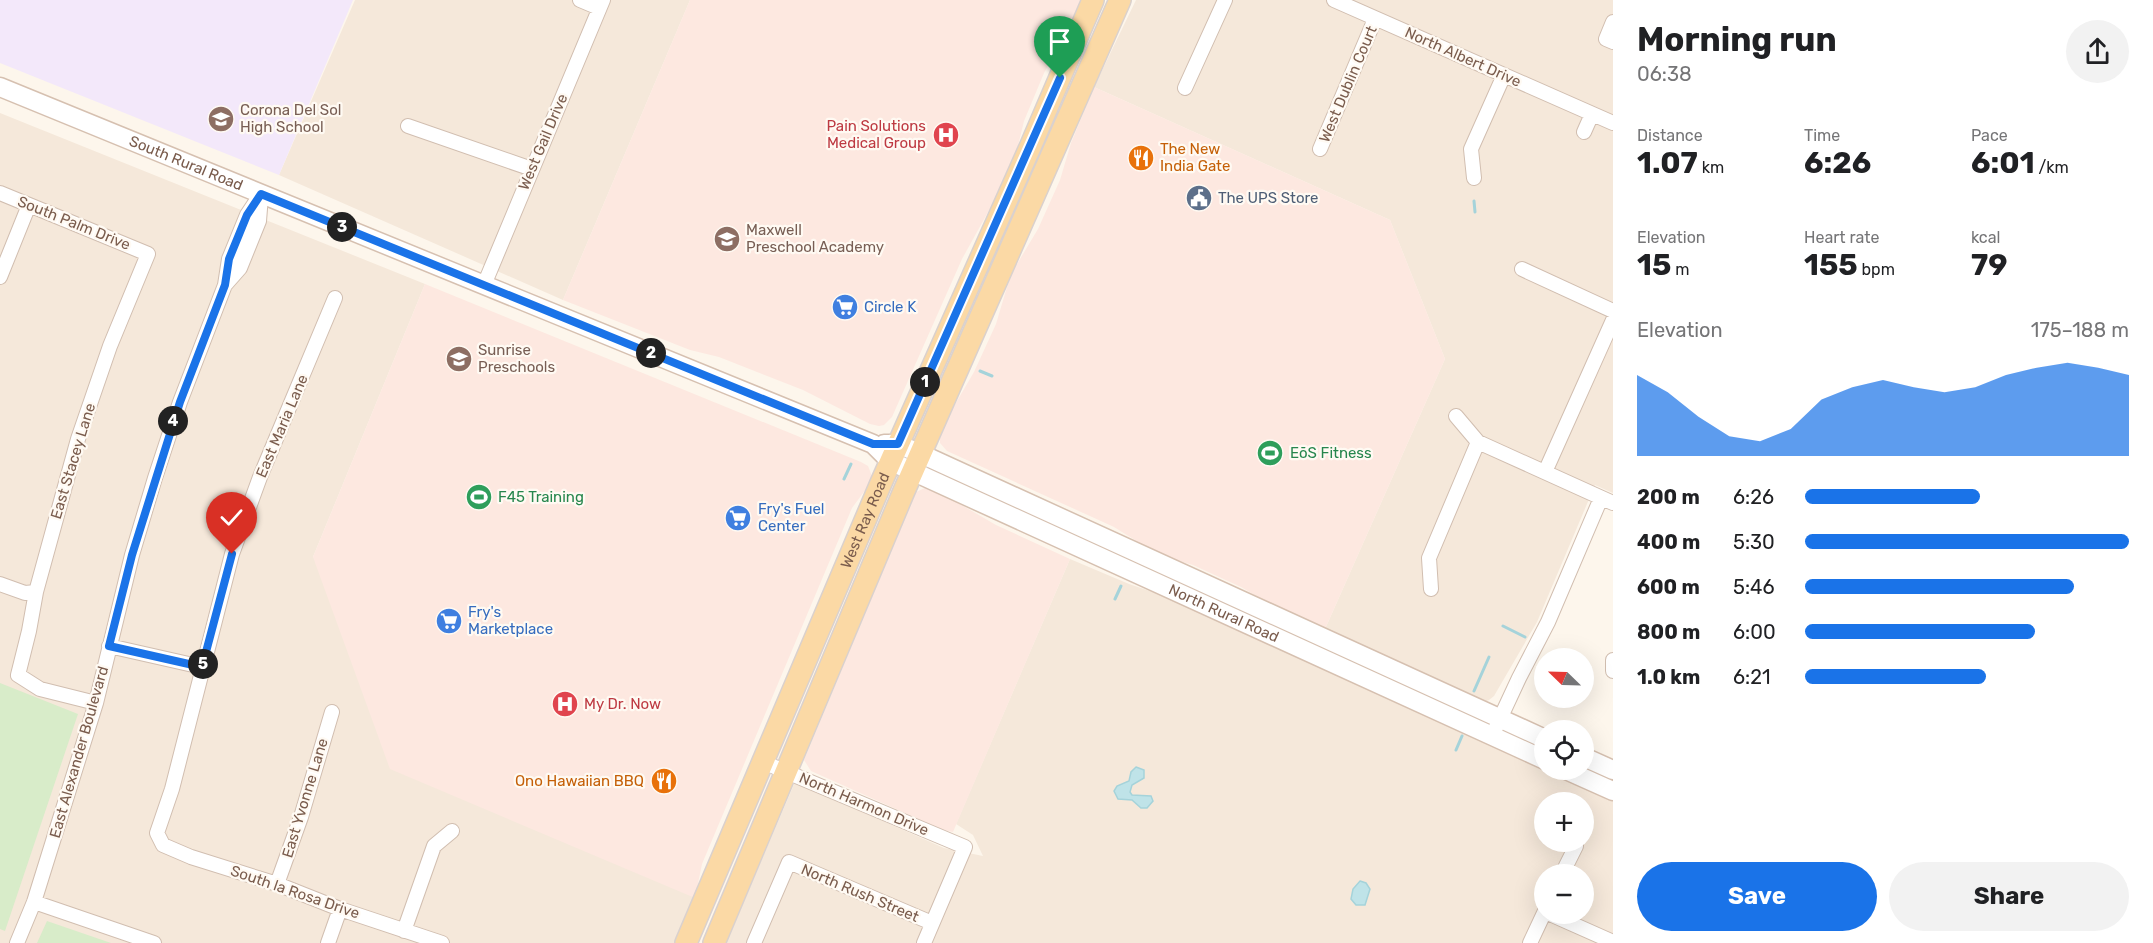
<!DOCTYPE html>
<meta charset="utf-8">
<style>
:root{--surface:#fff;--page:#f2f2f2;--text:#202124;--muted:#757577;--accent:#1a73e8}
body{margin:0;font-family:Rubik,sans-serif;background:var(--page);color:var(--text);height:100vh;display:flex;flex-direction:column;font-size:22px;white-space:nowrap}
*{box-sizing:border-box;margin:0}
p{font-size:20px;color:var(--muted)}
.icon{flex:none;width:33px;height:33px;fill:none;stroke:currentColor;stroke-width:2;stroke-linecap:round;stroke-linejoin:round}
.map{position:relative;flex:1;overflow:hidden}
.side{display:flex;flex-direction:column;background:var(--surface);width:540px}
.side>*{flex:none}
.needle{width:39px;rotate:293deg}
.tools{position:absolute;left:1534px;top:648px;display:grid;gap:12px}
.tools a{display:grid;place-items:center;width:60px;height:60px;border-radius:50%;background:var(--surface);box-shadow:0 6px 24px #0002;font-size:30px}
.pin{position:absolute;display:grid;place-items:center;width:51px;height:51px;color:#fff;margin:-62px -26px;border-radius:50% 50% 50% 0;rotate:-45deg;box-shadow:0 0 6px #0007}
.pin .icon{rotate:45deg}
.km{position:absolute;width:30px;height:30px;margin:-15px;border-radius:50%;background:#222;color:#fff;font-size:16px;line-height:30px;text-align:center}
.round{display:grid;place-items:center;flex:none;width:63px;height:63px;border-radius:32px;background:var(--page)}
.headline{display:flex;align-items:center;justify-content:space-between;height:102px;padding:0 24px}
h1{font-size:33px;font-weight:700;line-height:45px}
.stats{display:grid;grid-template-columns:repeat(3,1fr);gap:9px;height:102px;padding:6px 24px}
.stats div{display:grid;align-content:center}
.stats b{font-size:30px;font-weight:700}
.stats small{font-size:16px;font-weight:400}
.stats p{font-size:16px}
.chart{height:168px;padding:12px 24px}
.chart p{display:flex;justify-content:space-between}
.chart svg{width:100%;height:108px;margin-top:6px;fill:var(--accent);opacity:.7}
.cta{display:flex;gap:12px;margin-top:auto;padding:12px 24px}
.cta a{flex:1;height:69px;border-radius:36px;background:var(--accent);color:#fff;font-size:24px;font-weight:700;line-height:69px;text-align:center}
.cta a+a{background:var(--page);color:var(--text)}
ul{padding:0 24px;list-style:none;font-size:20px}
li{display:grid;grid-template-columns:96px 72px 1fr;align-items:center;height:45px}
li i{height:15px;border-radius:8px;background:var(--accent)}
main{display:flex;flex:1;min-height:0}
.map>svg:first-child{display:block}
</style>
<main>
<div class="map">
<svg width="1613" height="943" viewBox="0 0 1613 943">
<rect width="100%" height="100%" fill="#fdf6ec"/>
<path fill="#f5e8da" fill-rule="evenodd" d="M355 0H690L563 300 279 175Z
M1136 0H1613V493L1595 485 1537 622 1494 696 1489 700 1484 702 1325 629 1445 359 1390 220 1094 87Z
M0 113 425 284 313 557 695 898 676 943H0Z
M1070 559 1129 584 1182 602 1613 799V943H726L795 782 944 848 983 856 973 835 956 824ZM1545 802H1584V842H1545ZM1545 874H1584V914H1545Z"/>
<path fill="#fde8e0" d="M690 0H1081L1074 18 1044 73 1024 121 1016 154 998 194 962 259 892 417 884 425 879 426 870 424 803 390 719 357 690 350 563 300Z
M1094 87 1390 220 1445 359 1325 629 1282 611 1241 587 1193 565 1159 555 1114 527 947 451 940 443V435L950 413 974 372 996 324 1007 287 1014 269 1038 229 1060 180 1071 143Z
M425 284 861 462 868 466 870 471 872 477 869 485 852 508 702 864 695 898 390 769 313 557Z
M925 488 934 489 996 525 1070 559 953 832 943 830 811 771 804 760 914 496 916 492Z"/>
<path fill="#f3e8fa" d="M0 0H353L279 175 0 63Z"/>
<path fill="#d8ecc9" d="M0 683 78 714 5 931 0 929Z
M47 921 111 943H37Z"/>
<path fill="#bfe3e8" stroke="#a5d3da" stroke-width="1.5" d="M1136 767 1144 770V778L1132 785 1130 792 1132 795 1151 796 1153 801 1147 808H1141L1132 800 1118 799 1114 791 1117 786 1129 781 1131 772Z
M1360 881 1366 883 1370 889 1365 905H1356L1351 899 1353 889Z"/>
<g fill="none" stroke-linecap="round" stroke-linejoin="round">
<path stroke="#a5d3da" stroke-width="3" d="M1474 201 1475 212
M980 371 992 376
M844 479 851 464
M1115 599 1121 586
M1503 626 1525 637
M1474 691 1489 657
M1456 750 1462 736"/>
<defs>
<path id="street" d="M580 0 599 8
M1334 0 1613 123
M1613 22 1606 39 1613 42
M1185 88 1225 0
M408 126 532 169
M1584 132 1592 114
M1320 149 1375 19
M1474 178 1471 149 1504 75
M0 193 148 254 110 346 78 439 36 592 29 631 18 675 40 689 96 703
M1522 269 1613 311
M0 277 29 205
M225 285 240 268 259 221 261 196
M484 285 603 0
M335 298 260 477 232 554 172 789 157 833 163 845 191 857 277 884 340 909 442 943
M1456 416 1478 442 1613 503
M1545 472 1613 320
M0 584 25 593 36 592
M1431 589 1429 558 1478 442
M109 646 202 667
M1613 660V671
M1492 736 1519 678 1548 622 1601 498
M763 762 965 847 924 943
M1562 874 1576 846 1575 842
M277 884 301 817 332 712
M34 902 154 943
M1550 914 1613 942
M404 931 434 846 452 831
M17 943 34 902 96 703 132 555 155 478 180 402 225 285 229 259 247 215 261 194
M328 943 340 909
M754 943 789 862 932 923
M1530 943 1545 911"/>
<g id="secondary">
<path id="s1" d="M0 87 873 444 890 461 901 466 1545 760"/>
<path d="M884 444H898L921 454 1545 739"/>
<path d="M1584 757 1613 770"/>
<path d="M1566 770 1613 791"/>
</g>
<g id="primary">
<path id="s2" d="M686 943 881 483 1031 145 1093 0"/>
<path d="M714 943 904 491 1120 0"/>
</g>
</defs>
<use href="#street" stroke="#d1beb0" stroke-width="16"/>
<use href="#secondary" stroke="#d6c0b0" stroke-width="21"/>
<use href="#primary" stroke="#dad1cd" stroke-width="24"/>
<use href="#street" stroke="#fff" stroke-width="14"/>
<use href="#secondary" stroke="#fff" stroke-width="18"/>
<use href="#primary" stroke="#fbd9a5" stroke-width="21"/>
</g>
<g fill="none" stroke-linecap="round" stroke-linejoin="round">
<defs>
<path id="route" d="M232 554 202 667 109 646 132 555 180 402 225 285 229 259 247 215 261 194 873 444H898L1060 78"/>
</defs>
<use href="#route" stroke="#fff" stroke-width="12"/>
<use href="#route" stroke="#1a73e8" stroke-width="8"/>
</g>
<defs>
<symbol id="school-disc" viewBox="-11 -11 22 22"><circle r="9.5" fill="#8d6e63" stroke="#fffaf3"/><path d="M0-5L7-2L0 1L-7-2ZM-4 1L0 2.5L4 1V4Q0 6-4 4Z" fill="#fff"/></symbol>
<symbol id="hospital-disc" viewBox="-11 -11 22 22"><circle r="9.5" fill="#e0444e" stroke="#fffaf3"/><path d="M-5-5h3v3.5h4V-5h3V5h-3V1.5h-4V5h-3Z" fill="#fff"/></symbol>
<symbol id="restaurant-disc" viewBox="-11 -11 22 22"><circle r="9.5" fill="#e8710a" stroke="#fffaf3"/><path d="M-5-6h1v4h1v-4h1v4h1v-4h1v5L-1.5 .5V6h-2V.5L-5-1ZM5-6V6H3V1.5H1.5Q1.5-4 5-6Z" fill="#fff"/></symbol>
<symbol id="civic-disc" viewBox="-11 -11 22 22"><circle r="9.5" fill="#5c6f8a" stroke="#fffaf3"/><path d="M-.6-6.5H3V-4.5H.6V-3L4-1V1h2V6H-6V1h2V-1L-.6-3ZM-1.2 2.5V6h2.4V2.5Z" fill="#fff"/></symbol>
<symbol id="supermarket-disc" viewBox="-11 -11 22 22"><circle r="9.5" fill="#3f7fe0" stroke="#fffaf3"/><path d="M-6-5.5h2.5l.6 2H6L4.5 2H-2.5L-4.4-4H-6ZM-1.5 3.2a1.3 1.3 0 1 0 .1 0ZM3 3.2a1.3 1.3 0 1 0 .1 0Z" fill="#fff"/></symbol>
<symbol id="stadium-disc" viewBox="-11 -11 22 22"><circle r="9.5" fill="#2e9e5b" stroke="#fffaf3"/><path d="M0-5a6.5 5 0 1 0 0 10a6.5 5 0 1 0 0-10ZM-3.5-1.8h7v3.6h-7Z" fill="#fff"/></symbol>
</defs>
<g fill-rule="evenodd">
<use href="#school-disc" x="206" y="104" width="30" height="30"/>
<use href="#hospital-disc" x="931" y="120" width="30" height="30"/>
<use href="#restaurant-disc" x="1126" y="143" width="30" height="30"/>
<use href="#civic-disc" x="1184" y="183" width="30" height="30"/>
<use href="#school-disc" x="712" y="224" width="30" height="30"/>
<use href="#supermarket-disc" x="830" y="292" width="30" height="30"/>
<use href="#school-disc" x="444" y="344" width="30" height="30"/>
<use href="#stadium-disc" x="1255" y="438" width="30" height="30"/>
<use href="#stadium-disc" x="464" y="482" width="30" height="30"/>
<use href="#supermarket-disc" x="723" y="503" width="30" height="30"/>
<use href="#supermarket-disc" x="434" y="606" width="30" height="30"/>
<use href="#hospital-disc" x="550" y="689" width="30" height="30"/>
<use href="#restaurant-disc" x="649" y="766" width="30" height="30"/>
</g>
<g text-anchor="middle" stroke-width="4.5" stroke-linejoin="round" paint-order="stroke">
<g font-size="15" fill="#7a5c4d" stroke="#fffaf3">
<text transform="translate(1463 57) rotate(24)" y="5">North Albert Drive</text>
<text transform="translate(1348 84) rotate(-67)" y="5">West Dublin Court</text>
<text transform="translate(543 142) rotate(-67)" y="5">West Gail Drive</text>
<text dy="5" stroke="none"><textPath href="#s1" startOffset="201">South Rural Road</textPath></text>
<text transform="translate(74 223) rotate(22)" y="5">South Palm Drive</text>
<text transform="translate(282 426) rotate(-67)" y="5">East Maria Lane</text>
<text transform="translate(73 461) rotate(-73)" y="5">East Stacey Lane</text>
<text dy="5" stroke="none"><textPath href="#s2" startOffset="459">West Ray Road</textPath></text>
<text dy="5" stroke="none"><textPath href="#s1" startOffset="1334">North Rural Road</textPath></text>
<text transform="translate(79 752) rotate(-74)" y="5">East Alexander Boulevard</text>
<text transform="translate(305 798) rotate(-73)" y="5">East Yvonne Lane</text>
<text transform="translate(864 804) rotate(23)" y="5">North Harmon Drive</text>
<text transform="translate(295 892) rotate(19)" y="5">South la Rosa Drive</text>
<text transform="translate(860 893) rotate(23)" y="5">North Rush Street</text>
</g>
<g font-size="15" fill="#785e54" stroke="#fffaf3" text-anchor="start">
<text x="240" y="115">Corona Del Sol<tspan x="240" dy="17">High School</tspan></text>
<text x="746" y="235">Maxwell<tspan x="746" dy="17">Preschool Academy</tspan></text>
<text x="478" y="355">Sunrise<tspan x="478" dy="17">Preschools</tspan></text>
</g>
<g font-size="15" fill="#be3a42" stroke="#fffaf3" text-anchor="end">
<text x="926" y="131">Pain Solutions<tspan x="926" dy="17">Medical Group</tspan></text>
<text x="584" y="709" text-anchor="start">My Dr. Now</text>
</g>
<g font-size="15" fill="#c56008" stroke="#fffaf3" text-anchor="start">
<text x="1160" y="154">The New<tspan x="1160" dy="17">India Gate</tspan></text>
<text x="644" y="786" text-anchor="end">Ono Hawaiian BBQ</text>
</g>
<g font-size="15" fill="#4e5e75" stroke="#fffaf3" text-anchor="start">
<text x="1218" y="203">The UPS Store</text>
</g>
<g font-size="15" fill="#366cbe" stroke="#fffaf3" text-anchor="start">
<text x="864" y="312">Circle K</text>
<text x="758" y="514">Fry's Fuel<tspan x="758" dy="17">Center</tspan></text>
<text x="468" y="617">Fry's<tspan x="468" dy="17">Marketplace</tspan></text>
</g>
<g font-size="15" fill="#27864d" stroke="#fffaf3" text-anchor="start">
<text x="1290" y="458">EōS Fitness</text>
<text x="498" y="502">F45 Training</text>
</g>
</g>
</svg>
<div class="tools">
<a><svg class="needle" viewBox="-14 -14 28 28"><path d="M0-13l5 13h-10z" fill="#e53935"/><path d="M0 13l5-13h-10z" fill="#757577"/></svg></a>
<a><svg class="icon" aria-label="locate" viewBox="0 0 24 24"><circle cx="12" cy="12" r="6"/><path d="M12 2v4M12 18v4M2 12h4M18 12h4"/></svg></a>
<a>+</a>
<a>−</a>
</div>
<div class="pin" style="left:1060px;top:78px;background:#1e9e55"><svg class="icon" aria-label="arrive" viewBox="0 0 24 24"><path d="M6 21V4h12l-3 4 3 4H6"/></svg></div>
<div class="pin" style="left:232px;top:554px;background:#d93025"><svg class="icon" aria-label="check" viewBox="0 0 24 24"><path d="M5 12l5 5 9-10"/></svg></div>
<b class="km" style="left:925px;top:382px">1</b>
<b class="km" style="left:651px;top:353px">2</b>
<b class="km" style="left:342px;top:227px">3</b>
<b class="km" style="left:173px;top:421px">4</b>
<b class="km" style="left:203px;top:664px">5</b>
</div>
<section class="side">
<div class="headline"><div><h1>Morning run</h1><p>06:38</p></div><a class="round"><svg class="icon" aria-label="share" viewBox="0 0 24 24"><path d="M12 15V3M7 8l5-5 5 5M5 13v7h14v-7"/></svg></a></div>
<div class="stats">
<div><p>Distance</p><b>1.07<small> km</small></b></div>
<div><p>Time</p><b>6:26</b></div>
<div><p>Pace</p><b>6:01<small> /km</small></b></div>
</div>
<div class="stats">
<div><p>Elevation</p><b>15<small> m</small></b></div>
<div><p>Heart rate</p><b>155<small> bpm</small></b></div>
<div><p>kcal</p><b>79</b></div>
</div>
<div class="chart"><p><span>Elevation</span>175–188 m</p>
<svg viewBox="0 0 160 44" preserveAspectRatio="none"><path d="M0 44V11L10 18L20 28L30 36L40 38L50 33L60 21L70 16L80 13L90 16L100 18L110 16L120 11L130 8L140 6L150 8L160 11V44z"/></svg>
</div>
<ul>
<li><b>200 m</b>6:26<i style="width:54%"></i></li>
<li><b>400 m</b>5:30<i style="width:100%"></i></li>
<li><b>600 m</b>5:46<i style="width:83%"></i></li>
<li><b>800 m</b>6:00<i style="width:71%"></i></li>
<li><b>1.0 km</b>6:21<i style="width:56%"></i></li>
</ul>
<div class="cta"><a>Save</a><a>Share</a></div>
</section>
</main>
